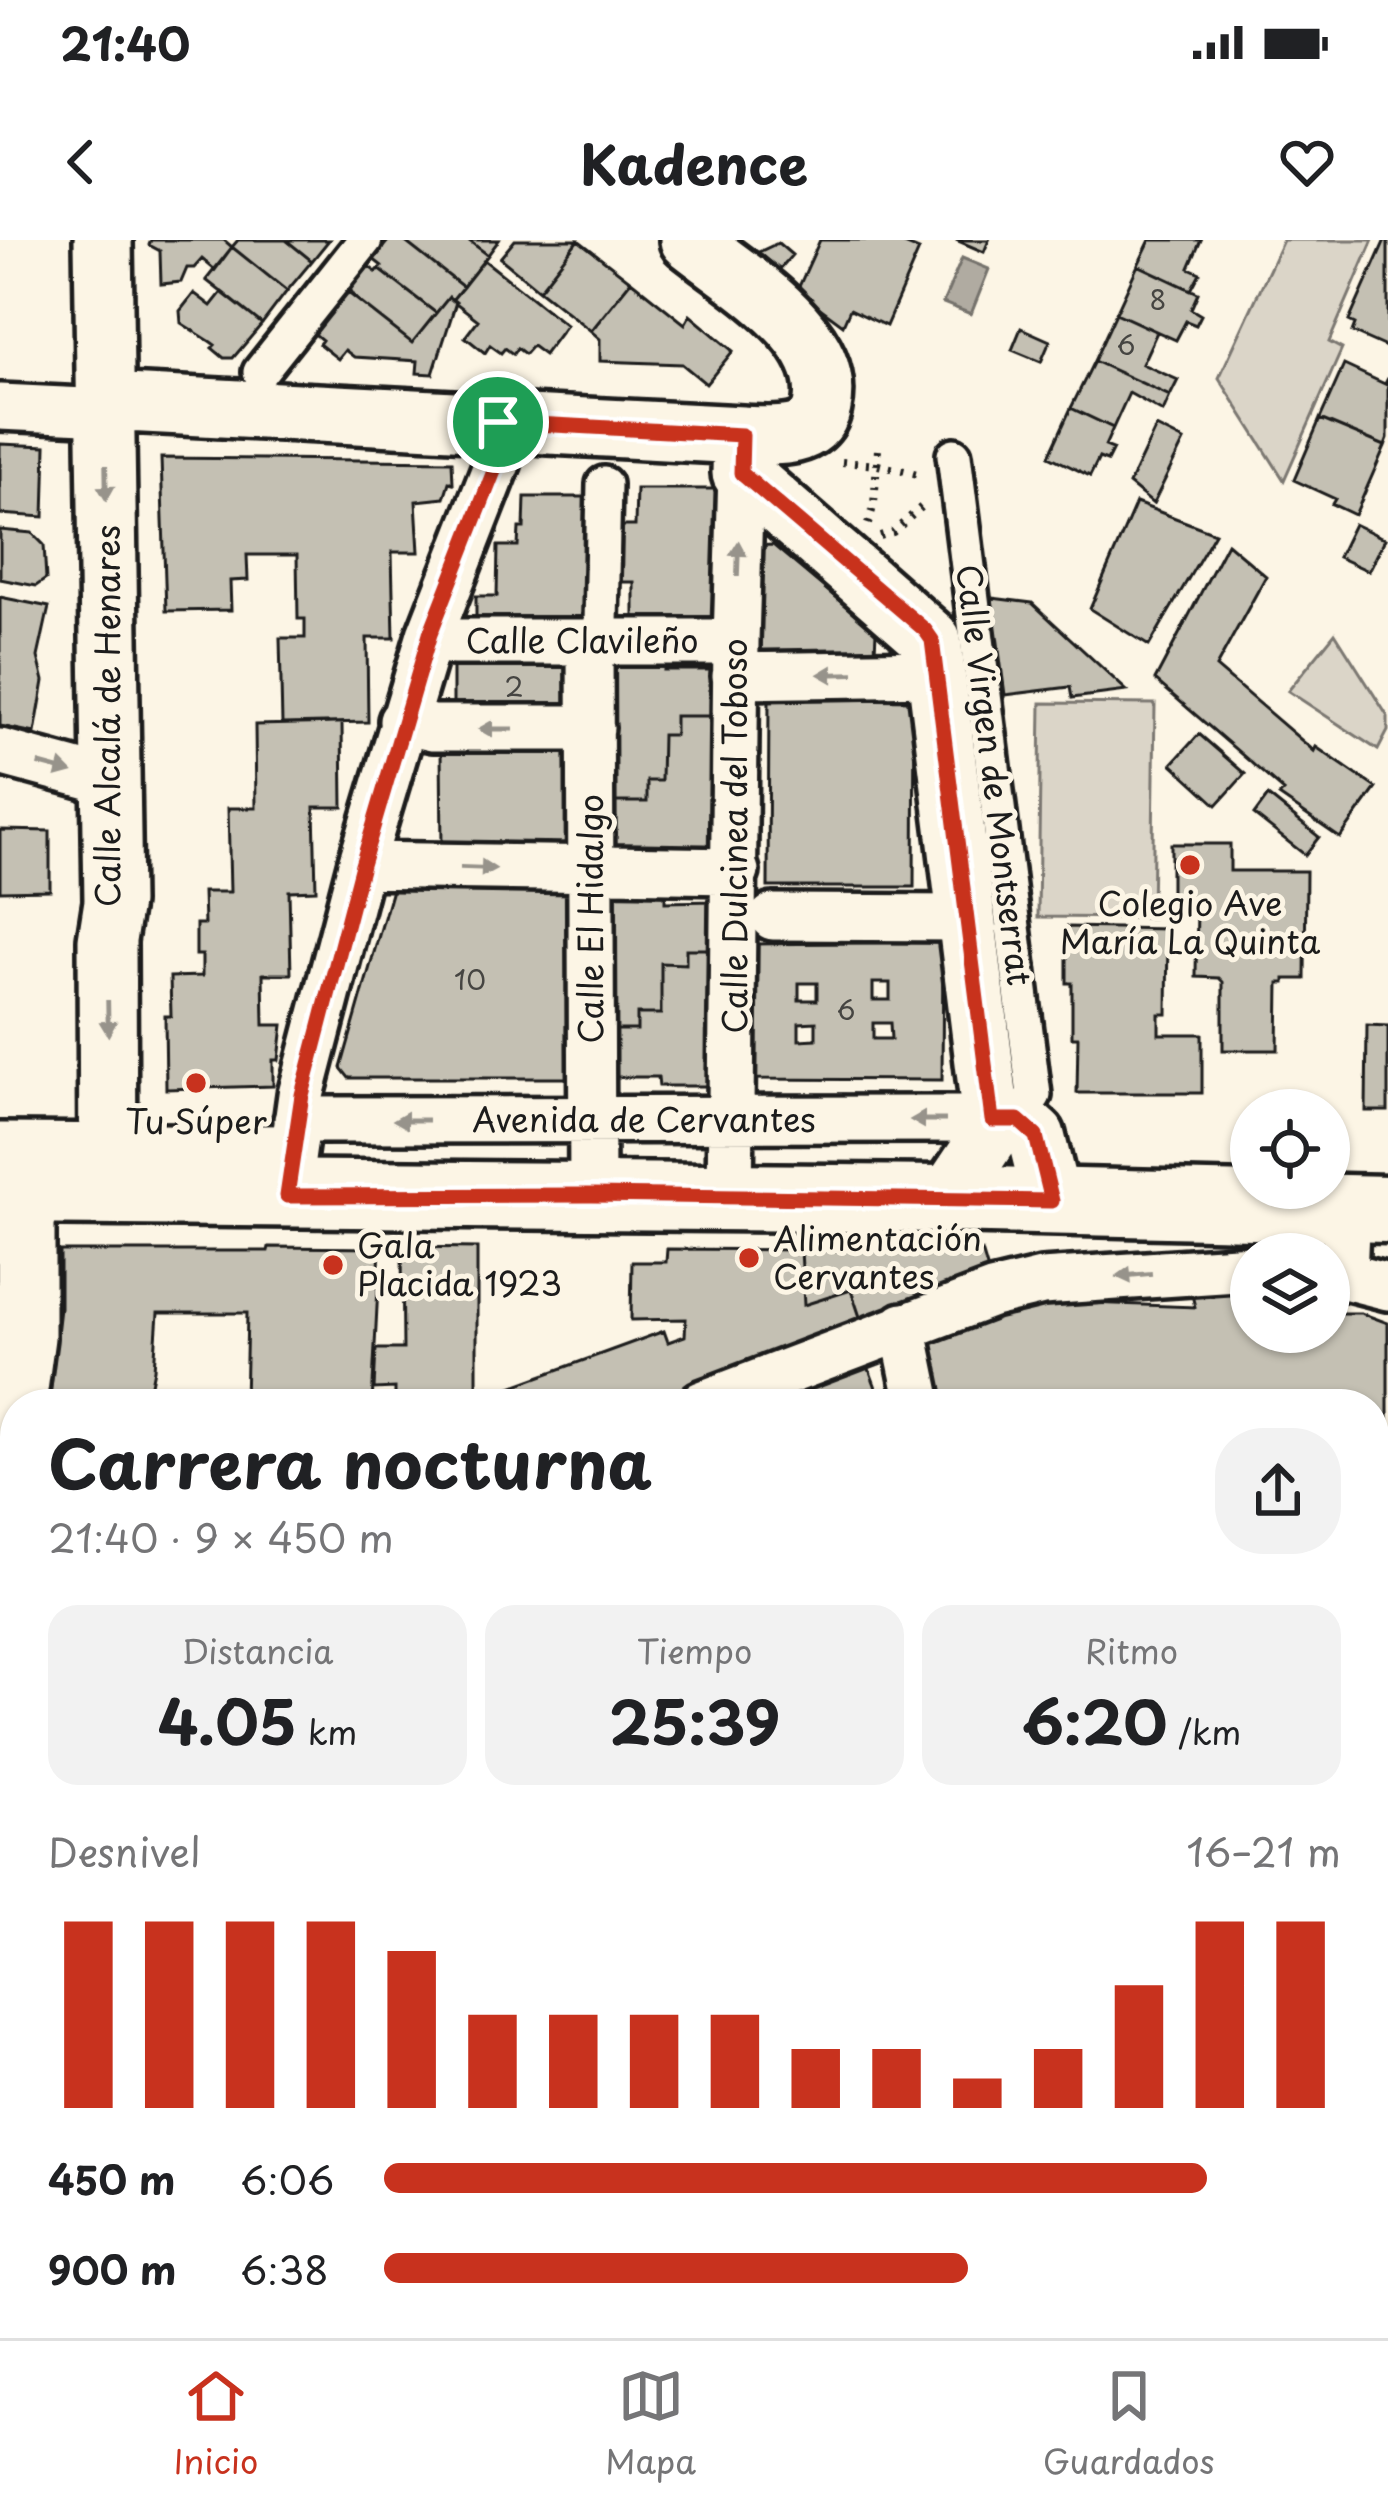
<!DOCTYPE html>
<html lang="es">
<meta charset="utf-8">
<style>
:root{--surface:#fff;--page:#f2f2f2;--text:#202124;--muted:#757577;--line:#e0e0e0;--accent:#c8321e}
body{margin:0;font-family:"Playpen Sans",sans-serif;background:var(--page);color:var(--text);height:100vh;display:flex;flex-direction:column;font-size:45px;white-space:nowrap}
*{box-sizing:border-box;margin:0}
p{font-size:39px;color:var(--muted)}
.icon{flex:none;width:66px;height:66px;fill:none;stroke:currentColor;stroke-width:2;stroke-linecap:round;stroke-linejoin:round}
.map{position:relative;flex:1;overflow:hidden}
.side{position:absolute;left:0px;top:1149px;width:1389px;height:951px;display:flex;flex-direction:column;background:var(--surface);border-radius:48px 48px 0 0;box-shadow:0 3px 9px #0004}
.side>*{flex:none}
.controls{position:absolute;left:1230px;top:849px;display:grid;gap:24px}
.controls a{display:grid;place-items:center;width:120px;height:120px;border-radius:50%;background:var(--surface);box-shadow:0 3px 9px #0004;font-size:60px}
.pin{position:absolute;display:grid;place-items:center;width:102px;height:102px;color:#fff;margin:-51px;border:6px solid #fff;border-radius:50%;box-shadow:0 3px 12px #0007}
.round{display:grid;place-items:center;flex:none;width:126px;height:126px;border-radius:48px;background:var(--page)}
.headline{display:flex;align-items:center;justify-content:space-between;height:204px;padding:0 48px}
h1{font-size:66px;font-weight:700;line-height:90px}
.metrics{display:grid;grid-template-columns:repeat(3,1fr);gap:18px;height:204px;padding:12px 48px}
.metrics div{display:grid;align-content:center;border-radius:30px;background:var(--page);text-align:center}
.metrics b{font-size:60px;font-weight:700}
.metrics small{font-size:33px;font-weight:400}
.metrics p{font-size:33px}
.chart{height:336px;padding:24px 48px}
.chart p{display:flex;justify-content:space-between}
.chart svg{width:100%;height:216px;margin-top:12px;stroke:var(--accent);stroke-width:6}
ul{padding:0 48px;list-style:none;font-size:39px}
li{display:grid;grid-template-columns:192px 144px 1fr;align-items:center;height:90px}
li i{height:30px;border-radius:15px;background:var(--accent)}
.status{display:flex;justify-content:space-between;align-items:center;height:84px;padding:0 60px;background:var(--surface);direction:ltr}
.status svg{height:33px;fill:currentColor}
header{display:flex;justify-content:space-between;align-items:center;height:156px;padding:0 48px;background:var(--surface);font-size:54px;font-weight:700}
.tabs{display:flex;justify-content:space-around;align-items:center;height:168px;border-top:3px solid var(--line);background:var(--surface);font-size:33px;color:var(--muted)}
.tabs a{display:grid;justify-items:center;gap:6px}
.tabs .selected{color:var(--accent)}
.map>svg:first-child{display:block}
</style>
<div class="status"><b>21:40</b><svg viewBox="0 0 49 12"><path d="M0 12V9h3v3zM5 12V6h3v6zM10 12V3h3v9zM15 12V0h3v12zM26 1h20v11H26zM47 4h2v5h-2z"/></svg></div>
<header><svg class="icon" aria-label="back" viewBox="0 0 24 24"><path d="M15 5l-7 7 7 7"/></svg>Kadence<svg class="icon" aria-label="heart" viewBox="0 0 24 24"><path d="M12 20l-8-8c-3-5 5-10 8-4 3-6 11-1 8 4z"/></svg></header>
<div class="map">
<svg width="1388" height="2098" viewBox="0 0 1388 2098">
<rect width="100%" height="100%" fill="#fcf5e5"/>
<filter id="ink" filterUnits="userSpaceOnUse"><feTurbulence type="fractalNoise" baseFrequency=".00833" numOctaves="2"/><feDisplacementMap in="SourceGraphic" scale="24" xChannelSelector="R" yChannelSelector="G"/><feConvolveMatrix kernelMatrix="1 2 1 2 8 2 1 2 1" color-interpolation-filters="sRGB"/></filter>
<g filter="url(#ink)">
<path fill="#dbd5c8" stroke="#7c7872" stroke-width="3" d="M1283 0H1373L1329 102 1342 109 1284 240 1219 138Z
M1335 393 1388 477V491L1378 510 1288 451Z
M1041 463 1155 464 1152 678 1038 677Z
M15 1831V2029L0 2043V1837Z
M1374 1898 1388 1900V1956L1374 1963Z"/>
<path fill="#b0aba1" stroke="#75726c" stroke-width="3" d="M962 18 989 29 971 74 943 63Z
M1388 1542V1671L1374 1673V1543Z
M142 2085H222L208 2098H129Z"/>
<path fill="#c4c0b3" stroke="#1c1c1c" stroke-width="3" fill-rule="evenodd" d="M151 0H224L232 7 215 30 202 19 194 28H187L181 42 161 44 160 11 149 5Z
M238 0H286L312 21 287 51 232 7Z
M286 0H329L312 21Z
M389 0H403L463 47 452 60 449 57 436 73 379 29 382 26 373 19Z
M403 0H468L488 15 463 47Z
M468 0H499L488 15Z
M515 0H578L539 50 500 18Z
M578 0 631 41 591 91 539 50Z
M820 0H895L919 10 886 86 850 69 843 85 797 51Z
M956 0H989L984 12Z
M1150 0H1201L1189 28 1200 33 1191 50 1138 25Z
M1385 0H1388V108L1352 92 1355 84 1349 81Z
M778 3 792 15 779 30 759 12Z
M232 7 287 51 262 84 206 40Z
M484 20 566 85 544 115 532 106 525 114 517 108 513 114 505 108 501 113 490 105 485 113 465 97 478 80 452 60Z
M1138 25 1198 53 1191 69 1201 75 1196 85 1186 81 1176 100 1116 73Z
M368 26 376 32 379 29 436 73 412 103 356 59 350 49Z
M631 41 685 84 690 75 733 111 706 144 682 124 600 121V99L591 91Z
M342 48 412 103 449 57 456 62 433 134 417 133 418 121 354 117 345 110 338 119 319 104 322 100 310 90Z
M222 52 262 84 233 118H224L212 108 215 105 211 102 181 83 180 71 194 53 211 66Z
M1116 73 1157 92 1142 124 1178 140 1170 156 1094 121Z
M1021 88 1050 101 1041 122 1012 110Z
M1094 121 1170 156 1163 172 1129 153 1113 188 1071 168Z
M1344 125 1385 144 1388 138V198L1385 206 1320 179Z
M1071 168 1113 188 1105 206 1113 209 1107 221 1099 218 1090 236 1049 216Z
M1320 179 1385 206 1355 275 1332 264 1335 259 1294 240Z
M1156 187 1184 201 1153 264 1129 244Z
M0 204 46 206 44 277 0 274Z
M161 218 452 221 453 243 449 242 444 258 416 261 419 312H392L394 398H367L368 482 282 484 280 398H305V379H298L297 315H247L248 340 230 341 231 370 166 371Z
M636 249H719L718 382 634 381V342H617L618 286H635Z
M525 257H589L588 381 476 380V356H497L498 306H518L519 288H524Z
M1136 263 1215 293 1149 406 1090 369Z
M1354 284 1385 299 1369 331 1338 317Z
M0 290 32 293 44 305 46 339 36 346 0 339Z
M1227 303 1266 336 1216 427 1314 511 1316 507 1376 548 1340 598 1279 556 1284 551 1155 440Z
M773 305 876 391 875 412H753L752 306Z
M0 357 49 367 38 417 44 441 35 493 0 486Z
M992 358 1032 363 1127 451 1072 458 1070 447 1005 455Z
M574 415V470L453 471V416Z
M606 421H665L664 430H718V476H675V495H662L661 541H647V562H606Z
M769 458 915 460 914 647H768Z
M675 476H718V616H658L659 607H606V562H647V541H661L662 495H675Z
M342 483 343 567H314L316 650 289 651 291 734H263L264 785H283L279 820H273V846L166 849 165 776H171L170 737 202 736V715H196V684H204L203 652H230L228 568H256L255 485Z
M1199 494 1245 534 1217 565 1172 524Z
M572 506 573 609H549V603L464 604 442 609 441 507Z
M1268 556 1319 597 1305 615 1254 575Z
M0 590 50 591V650L0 651Z
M1171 604H1230V631H1306L1305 739H1285V743H1279L1278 810H1223V742L1219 738 1196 737 1197 662 1171 661Z
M572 638 574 838H349L341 828 395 639Z
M607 652H665V662L716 661 717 709H686V724L661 723V774H637V790H607Z
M1067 687 1168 689 1167 774H1159V794H1202V853H1077L1078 797H1072V743H1067Z
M943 702 942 840 748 839 750 704ZM799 743H817V760H799ZM873 743H890V760H873ZM816 782V799L799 800V783ZM873 783H890L891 799H873Z
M686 709H717V846H659L658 837H607V790H637V774H661V723L686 724Z
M1367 785 1388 786V871H1366Z
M269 1007 380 1008 372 1164H245L247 1073H158L154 1129 147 1164H49L60 1068V1011H268Z
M402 1007 477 1008V1164H395V1148L374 1149 376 1109H403Z
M667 1009 801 1010 804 1065 851 1050 863 1086 666 1164H504L505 1149 664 1091 668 1102 685 1096 686 1079 631 1080 632 1022H666Z
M801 1010 982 1011 991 1041 863 1086 851 1050 804 1065Z
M1229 1039 1251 1041V1092H1329V1073H1361L1388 1083V1248L1374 1255V1164H929L918 1100 974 1077 1061 1062 1195 1067 1192 1055Z
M865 1118 882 1164H756Z
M1388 1279V1338L1374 1344V1286Z
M15 1294V1360L0 1350Z
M1388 1356V1452L1374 1454V1361Z
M15 1456V1499L0 1502V1460Z
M15 1629V1696L0 1702V1636Z
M1388 2037V2098H1337L1335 2085H1374V2044Z
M530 2085H536L540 2098H485Z
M732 2085H839L843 2098H687Z
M1004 2085H1162L1131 2098H1007Z"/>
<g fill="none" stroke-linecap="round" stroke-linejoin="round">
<defs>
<path id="pedestrian" d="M260 132 365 0
M954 215 1034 855
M601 384 604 244
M1374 1265 1388 1257
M1374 1485 1388 1482
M1374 1722 1388 1719
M0 2095 15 2081
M320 2098 336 2085"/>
<path id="minor" d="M0 167 106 172
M430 395 453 402H736
M590 402 592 955
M735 436 936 433
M402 481 433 488H591
M0 512 111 542
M361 625 736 631
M773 677 966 678
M297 880 991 879
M0 906 293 908
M287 956 301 855 361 625 430 395 498 221V182
M730 958 736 402 741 233
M1329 1032 1388 1047
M1344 1033 1347 967
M903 1086 919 1164
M702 1164 992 1054 1042 1042 1251 1028
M0 1436 15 1431
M1374 1866 1388 1868
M582 2085 585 2098
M854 2085 858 2098
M984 2085 987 2098
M1262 2098 1271 2085"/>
<path id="tertiary" d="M103 0 113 662 107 700 108 952
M106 162 742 195C769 196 815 202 822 167 838 95 737 39 689 0
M742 195 741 233 932 400 991 879 990 895 947 959
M991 879H1017L1036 896 1052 961
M17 1164 26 1097V951
M0 1248 15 1176"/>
<path id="primary" d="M0 951 947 959 1388 969"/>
</defs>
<use href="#pedestrian" stroke="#1c1c1c" stroke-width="42"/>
<use href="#minor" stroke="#1c1c1c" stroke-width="54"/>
<use href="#tertiary" stroke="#1c1c1c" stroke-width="66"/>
<use href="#primary" stroke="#1c1c1c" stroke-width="75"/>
<path stroke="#1c1c1c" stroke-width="8" stroke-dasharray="3 9" stroke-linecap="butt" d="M842 222 878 225 922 235
M868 284 874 264 878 209
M880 296 893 292 925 264
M0 1935 15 1952
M0 1965 15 1951
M1374 1968 1388 1961
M1374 2031 1388 2024
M74 2098 88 2085
M259 2098 273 2085"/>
<use href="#pedestrian" stroke="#fcf5e5" stroke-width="33"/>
<use href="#minor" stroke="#fcf5e5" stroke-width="45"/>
<use href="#tertiary" stroke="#fcf5e5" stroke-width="57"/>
<use href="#primary" stroke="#fcf5e5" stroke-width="66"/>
</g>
<defs><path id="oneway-solid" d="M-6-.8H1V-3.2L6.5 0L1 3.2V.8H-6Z" transform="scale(3)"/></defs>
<g fill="#97938b">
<use href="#oneway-solid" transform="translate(106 243) rotate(89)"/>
<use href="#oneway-solid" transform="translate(738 319) rotate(-88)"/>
<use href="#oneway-solid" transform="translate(836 434) rotate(179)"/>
<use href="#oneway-solid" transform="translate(496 489) rotate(-180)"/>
<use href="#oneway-solid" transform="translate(55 528) rotate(15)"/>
<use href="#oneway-solid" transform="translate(478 628) rotate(2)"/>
<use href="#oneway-solid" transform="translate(108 778) rotate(89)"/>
<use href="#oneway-solid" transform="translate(411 880) rotate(-180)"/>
<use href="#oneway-solid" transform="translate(928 880) rotate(180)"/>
<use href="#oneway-solid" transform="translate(1134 1035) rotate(175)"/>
</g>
</g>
<g fill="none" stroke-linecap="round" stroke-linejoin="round" filter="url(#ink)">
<defs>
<path id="route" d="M498 182 742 195 741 233 925 390 932 400 992 880H1018L1036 896 1052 961 592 955 287 956 302 855 362 625 430 394 498 221Z"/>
</defs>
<use href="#route" stroke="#fff" stroke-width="24"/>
<use href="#route" stroke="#c8321e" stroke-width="15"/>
</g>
<g fill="#c8321e" stroke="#fcf5e5" stroke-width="4.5">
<circle cx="1190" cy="625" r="12"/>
<circle cx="196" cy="843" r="12"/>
<circle cx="749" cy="1018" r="12"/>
<circle cx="333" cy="1025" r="12"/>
</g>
<g text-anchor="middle" stroke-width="10" stroke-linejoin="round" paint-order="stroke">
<g font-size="27" fill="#464542">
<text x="1158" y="70">8</text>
<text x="1126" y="115">6</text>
<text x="514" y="457">2</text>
<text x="470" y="750">10</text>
<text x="846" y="780">6</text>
</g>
<g font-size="33" fill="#1c1c1c" stroke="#fcf5e5">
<text x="582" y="413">Calle Clavileño</text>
<text transform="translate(108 476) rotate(-90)" y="12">Calle Alcalá de Henares</text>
<text transform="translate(994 535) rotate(83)" y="12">Calle Virgen de Montserrat</text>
<text transform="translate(735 596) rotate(-90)" y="12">Calle Dulcinea del Toboso</text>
<text transform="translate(591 679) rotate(-90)" y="12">Calle El Hidalgo</text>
<text x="644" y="892">Avenida de Cervantes</text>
</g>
<g font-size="33" fill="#1c1c1c" stroke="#fcf5e5">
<text x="1190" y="676">Colegio Ave<tspan x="1190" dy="38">María La Quinta</tspan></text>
<text x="196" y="894">Tu Súper</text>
<text x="773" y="1011" text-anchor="start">Alimentación<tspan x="773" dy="38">Cervantes</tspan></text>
<text x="357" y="1018" text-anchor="start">Gala<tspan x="357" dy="38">Placida 1923</tspan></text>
</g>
</g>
</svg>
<div class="controls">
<a><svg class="icon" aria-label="locate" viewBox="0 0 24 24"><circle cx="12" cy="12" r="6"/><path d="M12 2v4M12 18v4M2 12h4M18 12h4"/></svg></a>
<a><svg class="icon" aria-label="layers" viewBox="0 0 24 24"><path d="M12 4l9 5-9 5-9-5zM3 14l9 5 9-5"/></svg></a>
</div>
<div class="pin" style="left:498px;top:182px;background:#1e9e55"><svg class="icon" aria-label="arrive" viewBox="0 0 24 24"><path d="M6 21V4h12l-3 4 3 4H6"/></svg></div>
<section class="side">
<div class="headline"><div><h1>Carrera nocturna</h1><p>21:40 · 9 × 450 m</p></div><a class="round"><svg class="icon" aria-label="share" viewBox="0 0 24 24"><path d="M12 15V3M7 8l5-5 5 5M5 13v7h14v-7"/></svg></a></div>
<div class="metrics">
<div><p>Distancia</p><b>4.05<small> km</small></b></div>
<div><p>Tiempo</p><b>25:39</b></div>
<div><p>Ritmo</p><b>6:20<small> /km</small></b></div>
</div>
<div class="chart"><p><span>Desnivel</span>16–21 m</p>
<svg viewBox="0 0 160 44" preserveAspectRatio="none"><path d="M5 44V6M15 44V6M25 44V6M35 44V6M45 44V12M55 44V25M65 44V25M75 44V25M85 44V25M95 44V32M105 44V32M115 44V38M125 44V32M135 44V19M145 44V6M155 44V6"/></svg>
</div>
<ul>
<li><b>450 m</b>6:06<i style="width:86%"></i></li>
<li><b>900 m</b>6:38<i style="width:61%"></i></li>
</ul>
</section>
</div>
<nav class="tabs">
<a class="selected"><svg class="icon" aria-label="home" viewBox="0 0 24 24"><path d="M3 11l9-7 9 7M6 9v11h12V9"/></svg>Inicio</a>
<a><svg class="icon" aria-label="map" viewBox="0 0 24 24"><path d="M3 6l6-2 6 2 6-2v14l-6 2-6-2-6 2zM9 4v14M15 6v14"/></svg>Mapa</a>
<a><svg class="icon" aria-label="saved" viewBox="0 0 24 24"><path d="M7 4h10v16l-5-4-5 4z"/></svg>Guardados</a>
</nav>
